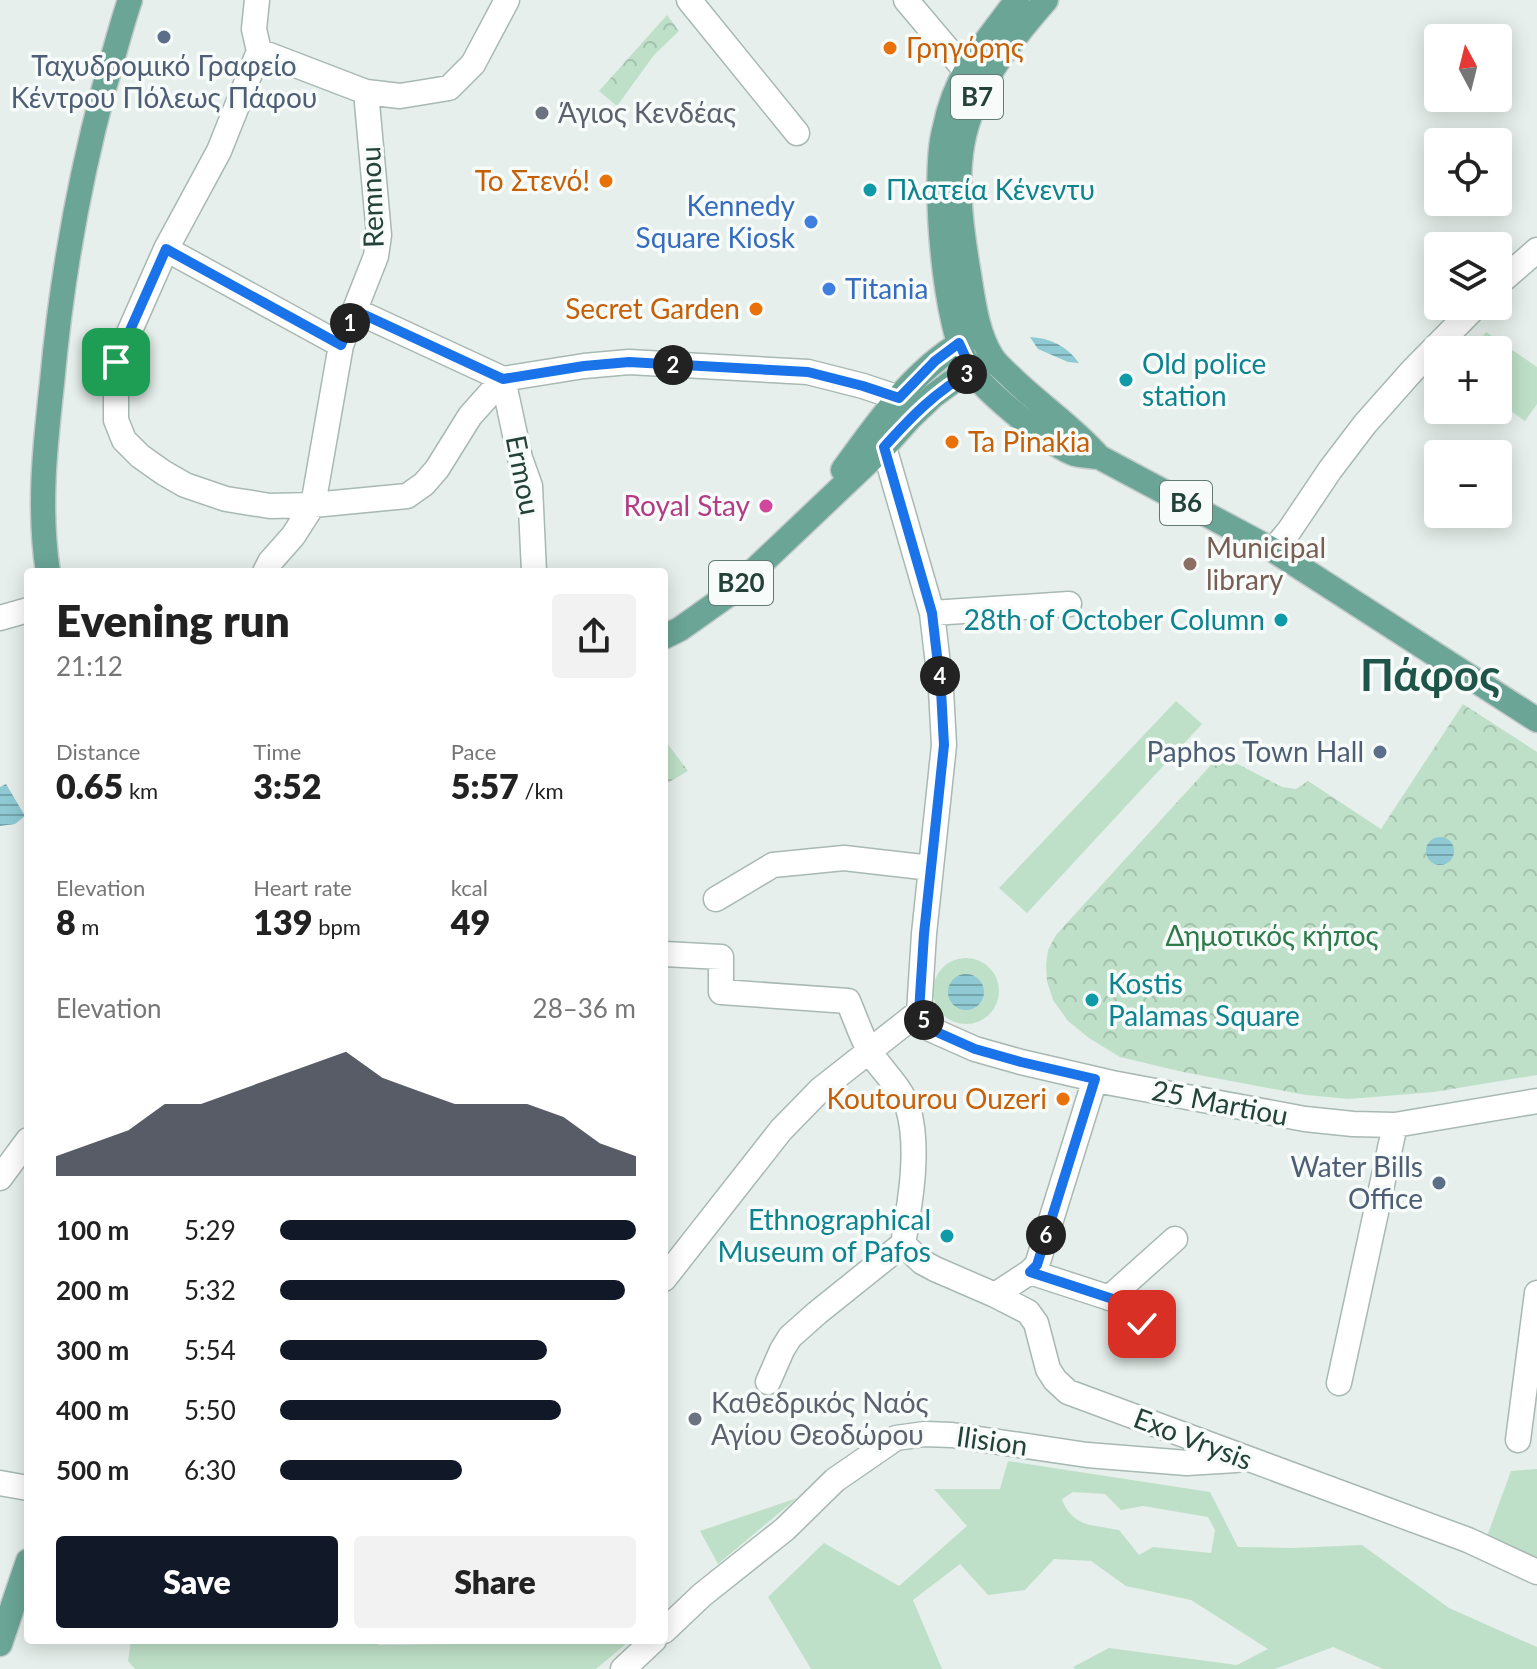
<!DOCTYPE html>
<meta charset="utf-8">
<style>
:root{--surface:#fff;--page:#f2f2f2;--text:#222;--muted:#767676;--accent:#111827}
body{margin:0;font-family:Lato,sans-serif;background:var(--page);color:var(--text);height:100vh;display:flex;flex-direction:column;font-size:30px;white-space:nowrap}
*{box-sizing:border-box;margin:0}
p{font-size:26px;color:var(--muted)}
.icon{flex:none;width:44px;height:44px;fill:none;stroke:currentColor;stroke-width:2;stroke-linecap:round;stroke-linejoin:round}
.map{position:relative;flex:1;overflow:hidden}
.sheet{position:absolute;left:24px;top:568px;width:644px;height:1076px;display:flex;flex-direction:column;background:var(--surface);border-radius:8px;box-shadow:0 4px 20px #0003}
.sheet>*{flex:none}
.needle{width:52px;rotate:353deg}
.controls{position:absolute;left:1424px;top:24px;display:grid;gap:16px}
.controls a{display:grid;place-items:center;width:88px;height:88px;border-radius:8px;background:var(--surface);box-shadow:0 4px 20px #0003;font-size:40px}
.pin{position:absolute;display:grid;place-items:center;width:68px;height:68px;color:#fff;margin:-34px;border-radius:16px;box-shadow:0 4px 12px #0006}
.km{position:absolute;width:40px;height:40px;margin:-20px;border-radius:50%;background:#222;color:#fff;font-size:22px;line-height:40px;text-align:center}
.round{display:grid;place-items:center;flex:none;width:84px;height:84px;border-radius:8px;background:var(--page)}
.summary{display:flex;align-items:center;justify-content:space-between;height:136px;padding:0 32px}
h1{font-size:44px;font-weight:800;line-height:60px}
.stats{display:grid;grid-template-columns:repeat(3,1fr);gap:12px;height:136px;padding:8px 32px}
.stats div{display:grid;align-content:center}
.stats b{font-size:34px;font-weight:800}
.stats small{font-size:22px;font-weight:400}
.stats p{font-size:22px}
.chart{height:224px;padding:16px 32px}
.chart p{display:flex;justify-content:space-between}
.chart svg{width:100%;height:144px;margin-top:8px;fill:var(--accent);opacity:.7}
.primary-button{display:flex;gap:16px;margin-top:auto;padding:16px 32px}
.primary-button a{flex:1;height:92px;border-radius:8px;background:var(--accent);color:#fff;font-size:32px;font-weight:800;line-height:92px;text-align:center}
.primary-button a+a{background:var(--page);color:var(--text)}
ul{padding:0 32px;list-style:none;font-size:26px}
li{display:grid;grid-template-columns:128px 96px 1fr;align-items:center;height:60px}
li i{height:20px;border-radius:10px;background:var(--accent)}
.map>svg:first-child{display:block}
</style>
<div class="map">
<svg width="1537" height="1669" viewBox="0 0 1537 1669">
<defs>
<pattern id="forest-crowns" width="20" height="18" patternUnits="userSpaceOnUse" patternTransform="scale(2)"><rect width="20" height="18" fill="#bfe0c8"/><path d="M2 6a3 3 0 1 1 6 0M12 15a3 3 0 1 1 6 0" fill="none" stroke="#a4c1ad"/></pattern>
<pattern id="water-rules" width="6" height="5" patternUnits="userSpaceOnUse" patternTransform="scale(2)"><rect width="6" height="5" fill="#8ec9d4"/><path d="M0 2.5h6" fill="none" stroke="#74a5ad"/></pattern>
</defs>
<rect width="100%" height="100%" fill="#e6efeb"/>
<path fill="#bfe0c8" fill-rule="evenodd" d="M1486 332 1537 367V404L1525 421 1498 402V350H1473Z
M1176 701 1202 724 1027 913 999 888Z
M933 991a33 33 0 1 1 66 0a33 33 0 1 1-66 0Z
M1008 1461 1210 1492 1238 1547 1293 1548 1362 1545 1449 1608 1537 1647V1669H1383L1333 1647 1275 1669H1075L1073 1667 1109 1648 1237 1665 1268 1649 1191 1600 1126 1586 1091 1561 1054 1559 1025 1590 988 1595 960 1564 913 1600 942 1669H811L768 1597 824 1543 899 1586 967 1526 934 1489H1000ZM1073 1492 1105 1494 1121 1510 1143 1506 1208 1517 1215 1530 1211 1553 1153 1547 1139 1555 1119 1530C1093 1525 1072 1527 1062 1499Z
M1537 1469V1557L1486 1539 1511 1471Z
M797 1498 718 1564 700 1531Z
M131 1640H372L379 1645 457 1644 469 1640H627V1643L596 1669H135L128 1661Z"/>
<path fill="url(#forest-crowns)" d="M667 15 679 31 654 55 617 106 599 91Z
M1463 704 1537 752V1075L1434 1092 1349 1099 1306 1095 1183 1072 1120 1057 1089 1038 1068 1021 1053 1000 1047 981 1046 965 1048 950 1056 935 1220 755 1282 787 1296 789 1308 781 1381 829Z
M664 739 688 771 664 785Z"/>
<path fill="url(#water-rules)" d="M1030 337C1050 338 1067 346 1079 363L1068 362 1038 349Z
M6 784 25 816 15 824 0 826V787Z
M1426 851a14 14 0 1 1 28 0a14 14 0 1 1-28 0Z
M948 992a18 18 0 1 1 36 0a18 18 0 1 1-36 0Z"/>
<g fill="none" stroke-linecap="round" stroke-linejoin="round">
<defs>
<path id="minor" d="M257 0 254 29 259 51 219 151 166 249 116 362V420L124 440 140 456 164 473 185 485 226 499 270 506 313 505 407 496 424 484 437 469 470 416 503 379
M689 0 797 133
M906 0 966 71
M259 51 366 92 400 96 449 88 473 64 507 0
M166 249 341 345
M1498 284 1537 250
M356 311 503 379 584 366 629 362 808 372 863 386 899 398
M503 379 520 458 530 486 534 572
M884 447 932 613 941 690 944 745 924 934 919 1012
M1273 550 1289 531 1330 470 1365 424 1412 371 1476 306
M265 572 270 562 293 536 313 505 341 345 376 256 379 235 366 92
M932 613 1069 604
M0 618 28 610
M716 899 773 865 844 858 931 868
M664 954 721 957V992L848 1001C855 1017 861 1036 870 1052 882 1071 901 1087 908 1108 920 1148 910 1204 903 1244L817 1313 790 1337 782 1350 768 1382
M919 1012 930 1029 975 1049 1021 1062 1112 1083 1305 1119 1353 1124 1395 1125 1537 1101
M0 1178 28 1140
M903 1244 922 1262 935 1269 995 1295 1028 1312 1036 1323 1048 1369 1055 1380 1068 1392 1468 1540 1537 1572
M1030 1272 1116 1300 1142 1324
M664 1279 781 1130 821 1089 919 1012
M995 1295 1030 1272 1037 1265 1095 1079
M1109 1298 1175 1239
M1339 1383 1395 1125
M1518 1440 1537 1293
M0 1483 28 1488
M664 1631 702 1595 785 1529 835 1480 896 1438 925 1434 952 1435 1087 1455 1187 1463 1236 1460
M623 1669 654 1640"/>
<path id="major" d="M1017 0C1000 23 982 45 967 69 956 87 948 111 944 131 932 179 944 331 971 370 986 392 1051 446 1075 454 1082 456 1091 456 1099 457L1273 550 1537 720
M1046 0C1008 43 968 94 961 153 956 190 962 232 968 269 973 298 976 332 992 357 997 365 1006 372 1013 379 1041 406 1074 428 1099 457
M843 470C878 422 917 364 972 337
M48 572C38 509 45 446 52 383 61 283 78 185 104 88 113 59 120 29 130 0
M664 637 680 629 728 595 884 447 911 417 933 396 952 382 984 364
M0 1644 28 1561"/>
</defs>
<use href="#minor" stroke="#a8b8b2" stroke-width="27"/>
<use href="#major" stroke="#c2cac8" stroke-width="27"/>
<use href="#minor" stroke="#fff" stroke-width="24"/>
<use href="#major" stroke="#6aa596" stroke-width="24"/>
</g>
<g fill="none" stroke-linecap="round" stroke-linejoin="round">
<defs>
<path id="route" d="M116 362 166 249 341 345 356 311 503 379 584 366 629 362 808 372 863 386 899 398 935 361 959 343 972 371C936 391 911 417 884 447L932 613 941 690 944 745 924 934 919 1012 930 1029 975 1049 1021 1062 1095 1079 1037 1265 1030 1272 1116 1300 1142 1324"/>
</defs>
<use href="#route" stroke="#fff" stroke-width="16"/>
<use href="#route" stroke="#1a73e8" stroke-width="10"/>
</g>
<g fill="#5c6f8a" stroke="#f7fbf9" stroke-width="3">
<circle cx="164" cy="37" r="8"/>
<circle cx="1380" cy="752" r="8"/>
<circle cx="1439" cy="1183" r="8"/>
</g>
<g fill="#e8710a" stroke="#f7fbf9" stroke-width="3">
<circle cx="890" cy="48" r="8"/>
<circle cx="606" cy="181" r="8"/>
<circle cx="756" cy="309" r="8"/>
<circle cx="952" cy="442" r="8"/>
<circle cx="1063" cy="1099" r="8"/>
</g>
<g fill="#6b7280" stroke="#f7fbf9" stroke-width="3">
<circle cx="542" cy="113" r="8"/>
<circle cx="695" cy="1419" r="8"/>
</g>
<g fill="#0f9aa8" stroke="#f7fbf9" stroke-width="3">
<circle cx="870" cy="190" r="8"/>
<circle cx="1126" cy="380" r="8"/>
<circle cx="1281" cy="620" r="8"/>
<circle cx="1092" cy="1000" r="8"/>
<circle cx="947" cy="1236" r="8"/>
</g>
<g fill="#3f7fe0" stroke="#f7fbf9" stroke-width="3">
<circle cx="811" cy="222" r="8"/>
<circle cx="829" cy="289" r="8"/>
</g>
<circle fill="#d1479c" stroke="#f7fbf9" stroke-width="3" cx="766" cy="506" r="8"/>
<circle fill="#8d6e63" stroke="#f7fbf9" stroke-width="3" cx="1190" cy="564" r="8"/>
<g text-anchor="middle" stroke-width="7" stroke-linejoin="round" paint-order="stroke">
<g fill="#f7fbf9" stroke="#637a73" stroke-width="2">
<rect x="951" y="75" width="52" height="44" rx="6"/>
<rect x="1160" y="481" width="52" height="44" rx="6"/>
<rect x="709" y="561" width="64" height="44" rx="6"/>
</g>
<g font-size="26" font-weight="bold" fill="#24423a">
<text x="977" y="106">B7</text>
<text x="1186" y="512">B6</text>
<text x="741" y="592">B20</text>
</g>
<g font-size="28" fill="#c56008" stroke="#f7fbf9" text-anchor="end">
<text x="906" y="58" text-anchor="start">Γρηγόρης</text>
<text x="590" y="191">Το Στενό!</text>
<text x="740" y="319">Secret Garden</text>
<text x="968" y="452" text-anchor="start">Ta Pinakia</text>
<text x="1047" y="1109">Koutourou Ouzeri</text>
</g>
<g font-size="28" fill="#4e5e75" stroke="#f7fbf9" text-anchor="end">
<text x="164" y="76" text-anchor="middle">Ταχυδρομικό Γραφείο<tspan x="164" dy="32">Κέντρου Πόλεως Πάφου</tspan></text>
<text x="1364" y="762">Paphos Town Hall</text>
<text x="1423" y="1177">Water Bills<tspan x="1423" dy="32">Office</tspan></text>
</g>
<g font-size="28" fill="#5b616d" stroke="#f7fbf9" text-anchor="start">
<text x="558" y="123">Άγιος Κενδέας</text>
<text x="711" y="1413">Καθεδρικός Ναός<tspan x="711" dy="32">Αγίου Θεοδώρου</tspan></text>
</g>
<g font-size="28" fill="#0d838f" stroke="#f7fbf9" text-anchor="start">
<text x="886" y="200">Πλατεία Κένεντυ</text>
<text x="1142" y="374">Old police<tspan x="1142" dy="32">station</tspan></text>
<text x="1265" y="630" text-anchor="end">28th of October Column</text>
<text x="1108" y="994">Kostis<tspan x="1108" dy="32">Palamas Square</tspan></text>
<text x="931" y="1230" text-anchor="end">Ethnographical<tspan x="931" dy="32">Museum of Pafos</tspan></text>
</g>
<g font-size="28" fill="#24423a" stroke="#f7fbf9">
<text transform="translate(372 197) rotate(-92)" y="10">Remnou</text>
<text transform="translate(523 475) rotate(79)" y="10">Ermou</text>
<text transform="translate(1220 1103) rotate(11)" y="10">25 Martiou</text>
<text transform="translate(1193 1439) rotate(21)" y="10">Exo Vrysis</text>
<text transform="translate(992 1441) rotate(8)" y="10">Ilision</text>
</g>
<g font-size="28" fill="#366cbe" stroke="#f7fbf9" text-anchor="end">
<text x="795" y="216">Kennedy<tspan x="795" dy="32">Square Kiosk</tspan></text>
<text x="845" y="299" text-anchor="start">Titania</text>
</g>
<g font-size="28" fill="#b23c85" stroke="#f7fbf9" text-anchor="end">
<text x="750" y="516">Royal Stay</text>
</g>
<g font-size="28" fill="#785e54" stroke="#f7fbf9" text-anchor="start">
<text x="1206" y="558">Municipal<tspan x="1206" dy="32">library</tspan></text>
</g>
<g font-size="28" fill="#2d7a4b" stroke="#f7fbf9">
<text x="1272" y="946">Δημοτικός κήπος</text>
</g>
<g font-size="44" font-weight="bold" fill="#1f5548" stroke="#f7fbf9">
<text x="1430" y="691">Πάφος</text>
</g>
</g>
</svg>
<div class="controls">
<a><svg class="needle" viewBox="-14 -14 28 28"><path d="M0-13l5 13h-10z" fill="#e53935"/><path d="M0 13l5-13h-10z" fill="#767676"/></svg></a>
<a><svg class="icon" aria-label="locate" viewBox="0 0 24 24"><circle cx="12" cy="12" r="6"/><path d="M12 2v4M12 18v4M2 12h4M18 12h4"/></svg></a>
<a><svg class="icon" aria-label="layers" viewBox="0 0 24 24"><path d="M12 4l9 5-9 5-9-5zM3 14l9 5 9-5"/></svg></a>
<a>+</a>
<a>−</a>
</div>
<div class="pin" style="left:116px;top:362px;background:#1e9e55"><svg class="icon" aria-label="arrive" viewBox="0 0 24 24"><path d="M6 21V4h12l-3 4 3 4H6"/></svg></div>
<div class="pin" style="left:1142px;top:1324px;background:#d93025"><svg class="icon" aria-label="check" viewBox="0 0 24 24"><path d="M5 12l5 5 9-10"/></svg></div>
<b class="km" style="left:350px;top:323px">1</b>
<b class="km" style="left:673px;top:365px">2</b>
<b class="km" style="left:967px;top:374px">3</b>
<b class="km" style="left:940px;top:676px">4</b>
<b class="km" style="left:924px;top:1020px">5</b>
<b class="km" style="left:1046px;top:1235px">6</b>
<section class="sheet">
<div class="summary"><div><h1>Evening run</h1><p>21:12</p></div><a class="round"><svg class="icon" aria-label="share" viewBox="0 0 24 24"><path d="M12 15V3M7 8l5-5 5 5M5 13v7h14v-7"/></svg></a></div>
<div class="stats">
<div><p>Distance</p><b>0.65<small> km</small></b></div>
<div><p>Time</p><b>3:52</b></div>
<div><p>Pace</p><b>5:57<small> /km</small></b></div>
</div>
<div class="stats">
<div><p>Elevation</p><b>8<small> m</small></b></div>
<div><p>Heart rate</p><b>139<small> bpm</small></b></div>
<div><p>kcal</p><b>49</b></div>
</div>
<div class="chart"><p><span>Elevation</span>28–36 m</p>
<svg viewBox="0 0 160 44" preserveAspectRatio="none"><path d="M0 44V38L10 34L20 30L30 22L40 22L50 18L60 14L70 10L80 6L90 14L100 18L110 22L120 22L130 22L140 26L150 34L160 38V44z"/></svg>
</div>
<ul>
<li><b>100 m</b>5:29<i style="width:100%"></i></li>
<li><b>200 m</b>5:32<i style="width:97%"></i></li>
<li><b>300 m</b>5:54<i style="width:75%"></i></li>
<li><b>400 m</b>5:50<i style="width:79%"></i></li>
<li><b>500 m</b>6:30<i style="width:51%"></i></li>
</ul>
<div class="primary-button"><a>Save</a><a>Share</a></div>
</section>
</div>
